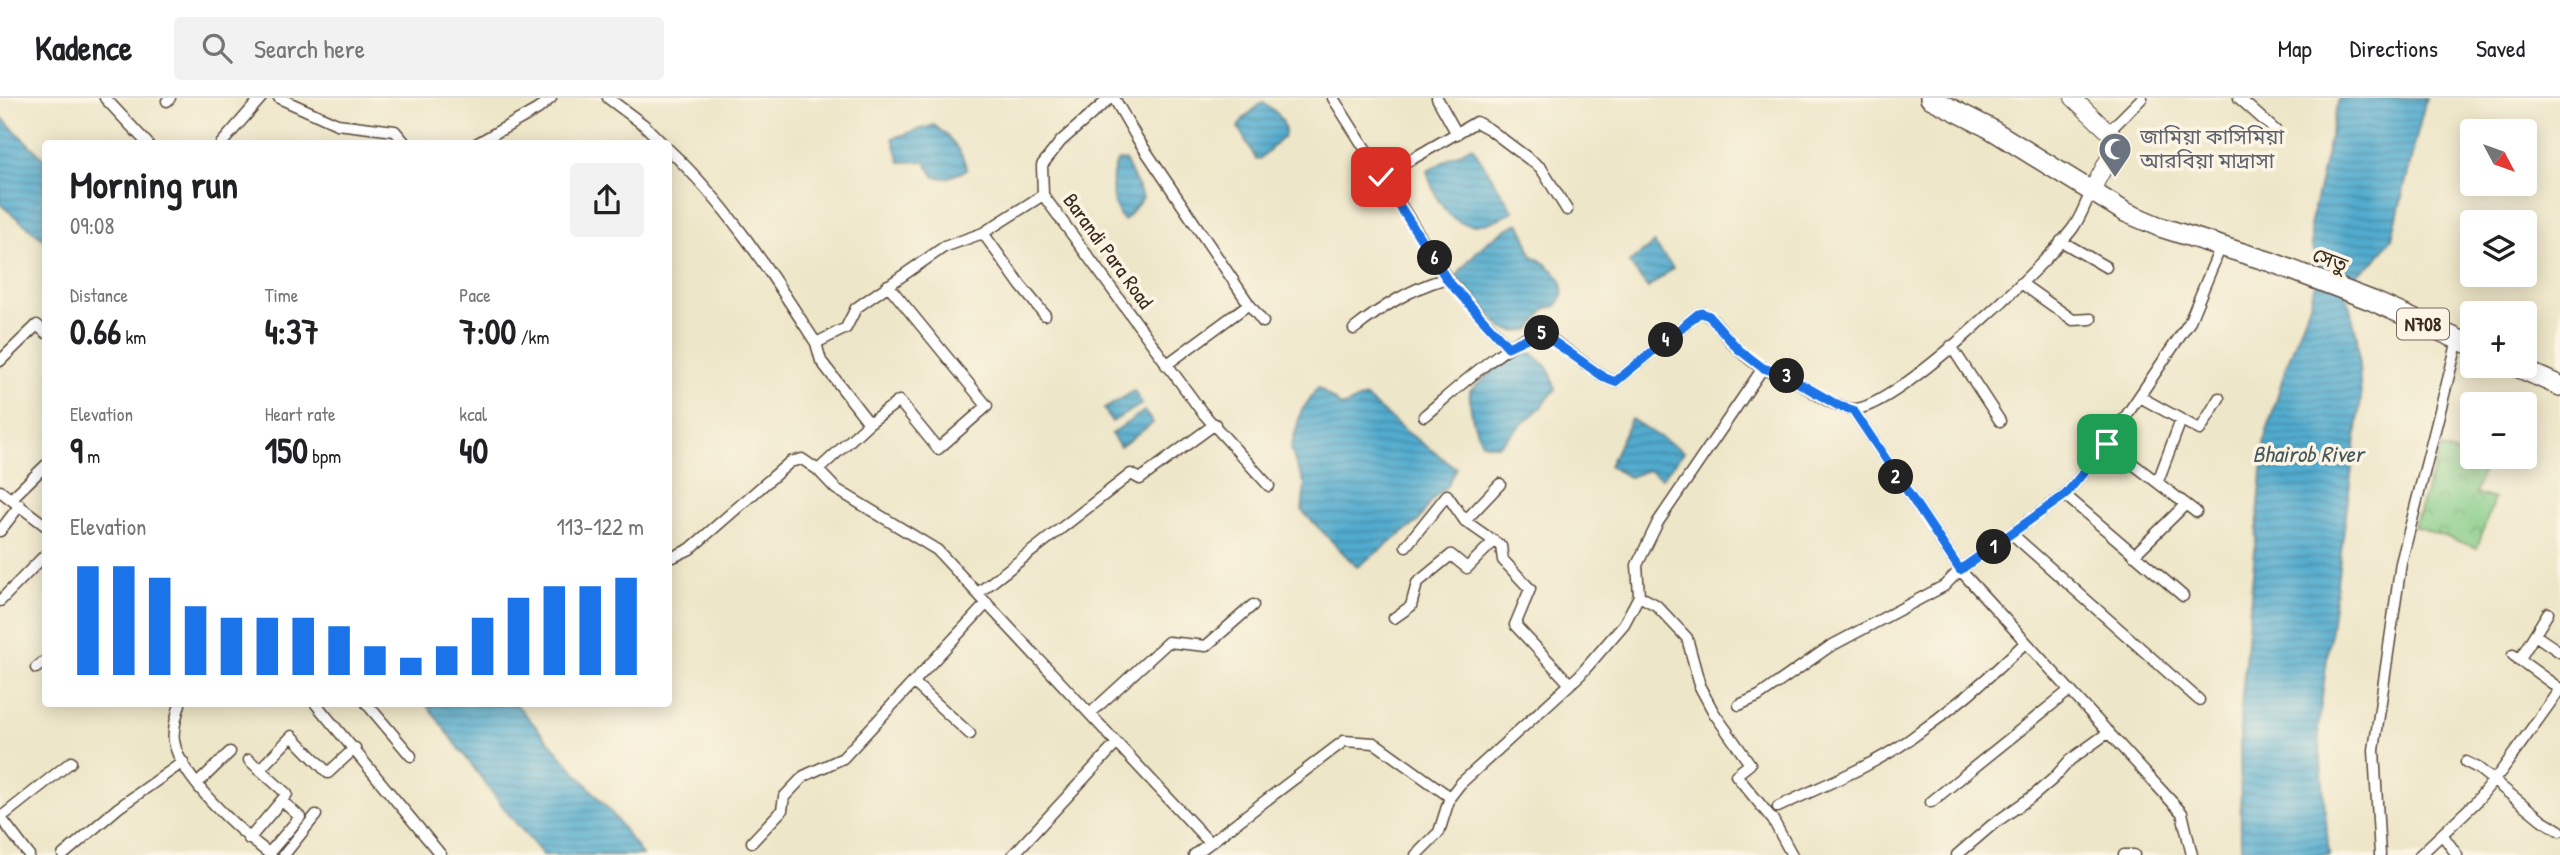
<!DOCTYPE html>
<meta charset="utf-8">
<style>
:root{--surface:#fff;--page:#f2f2f2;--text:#202124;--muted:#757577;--line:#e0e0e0;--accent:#1a73e8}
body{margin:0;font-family:"Patrick Hand","Noto Sans Bengali",sans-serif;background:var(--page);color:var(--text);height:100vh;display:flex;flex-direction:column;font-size:26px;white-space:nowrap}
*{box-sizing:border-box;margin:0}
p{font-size:23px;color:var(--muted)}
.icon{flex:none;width:38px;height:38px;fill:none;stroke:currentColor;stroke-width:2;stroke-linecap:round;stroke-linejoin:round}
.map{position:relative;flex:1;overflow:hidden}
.details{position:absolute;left:42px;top:42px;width:630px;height:567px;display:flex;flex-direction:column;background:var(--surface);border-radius:7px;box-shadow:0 4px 18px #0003}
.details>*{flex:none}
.needle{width:46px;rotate:131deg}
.buttons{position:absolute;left:2460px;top:21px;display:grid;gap:14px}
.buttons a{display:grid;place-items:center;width:77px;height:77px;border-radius:7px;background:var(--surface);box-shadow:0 4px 18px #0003;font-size:35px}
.pin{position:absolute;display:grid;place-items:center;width:60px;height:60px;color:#fff;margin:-30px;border-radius:14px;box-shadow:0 4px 10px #0006}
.km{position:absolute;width:35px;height:35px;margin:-18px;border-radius:50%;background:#222;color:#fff;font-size:19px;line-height:35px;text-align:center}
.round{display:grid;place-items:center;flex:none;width:74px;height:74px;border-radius:7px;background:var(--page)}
.headline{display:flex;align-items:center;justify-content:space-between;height:119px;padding:0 28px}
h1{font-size:38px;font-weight:700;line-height:52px}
.figures{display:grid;grid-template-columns:repeat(3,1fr);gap:10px;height:119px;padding:7px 28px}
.figures div{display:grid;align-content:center}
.figures b{font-size:35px;font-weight:700}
.figures small{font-size:19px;font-weight:400}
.figures p{font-size:19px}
.chart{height:196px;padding:14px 28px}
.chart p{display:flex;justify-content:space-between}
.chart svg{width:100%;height:126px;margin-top:7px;stroke:var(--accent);stroke-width:6}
header{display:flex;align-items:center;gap:42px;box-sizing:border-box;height:98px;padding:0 35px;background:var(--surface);border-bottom:2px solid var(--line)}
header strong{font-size:33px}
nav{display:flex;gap:38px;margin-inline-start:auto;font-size:24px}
.search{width:490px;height:63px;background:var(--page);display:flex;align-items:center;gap:18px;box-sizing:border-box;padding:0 24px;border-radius:7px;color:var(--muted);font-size:26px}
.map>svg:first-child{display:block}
</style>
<header>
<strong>Kadence</strong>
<div class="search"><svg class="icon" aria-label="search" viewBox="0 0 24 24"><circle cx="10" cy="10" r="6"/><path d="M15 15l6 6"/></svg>Search here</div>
<nav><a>Map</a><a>Directions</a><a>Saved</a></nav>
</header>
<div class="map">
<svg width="2560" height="757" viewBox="0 0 2560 757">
<defs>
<pattern id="park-crowns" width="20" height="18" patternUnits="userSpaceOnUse" patternTransform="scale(1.75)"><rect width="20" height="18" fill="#82ca85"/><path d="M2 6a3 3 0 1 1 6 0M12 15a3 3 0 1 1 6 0" fill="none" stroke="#6ca46c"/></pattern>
<pattern id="water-rules" width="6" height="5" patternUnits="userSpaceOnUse" patternTransform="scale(1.75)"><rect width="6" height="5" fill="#51abce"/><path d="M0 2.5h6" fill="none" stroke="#448ba7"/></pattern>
</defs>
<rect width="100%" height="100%" fill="#fcf5e5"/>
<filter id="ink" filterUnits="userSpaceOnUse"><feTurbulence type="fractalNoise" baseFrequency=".0143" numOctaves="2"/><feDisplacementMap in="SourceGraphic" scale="14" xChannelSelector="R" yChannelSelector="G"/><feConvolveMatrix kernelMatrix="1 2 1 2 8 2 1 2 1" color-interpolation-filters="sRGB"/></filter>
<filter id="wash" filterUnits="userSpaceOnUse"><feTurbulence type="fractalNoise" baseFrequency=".00686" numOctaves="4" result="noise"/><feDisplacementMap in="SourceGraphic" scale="28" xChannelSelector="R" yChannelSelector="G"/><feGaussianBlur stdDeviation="1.57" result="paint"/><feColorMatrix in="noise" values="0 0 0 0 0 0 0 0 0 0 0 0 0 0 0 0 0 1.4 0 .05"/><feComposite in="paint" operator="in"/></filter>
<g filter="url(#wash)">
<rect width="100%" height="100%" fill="#eee6c8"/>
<path fill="url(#park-crowns)" stroke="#5e7a52" stroke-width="2" d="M2441 350 2485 365 2475 395 2494 401 2477 450 2414 428Z"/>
<path fill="url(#water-rules)" stroke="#466a76" stroke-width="2" d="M2339 0H2426L2392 140 2375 163 2350 181 2346 194 2357 238 2361 301 2318 630 2329 757H2241L2240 621 2265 340 2286 269 2311 203 2318 170 2312 149 2310 128Z
M1263 4C1275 13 1286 21 1285 37L1260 61H1256L1238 29 1244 20Z
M0 18 45 62V143L0 106Z
M934 27C951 40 962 51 967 72L947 80 935 79 924 63 900 64 893 40Z
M1472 48 1513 113C1465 143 1441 122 1427 73Z
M1125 62 1143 100 1124 123C1111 110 1109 80 1117 63Z
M1519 125 1526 139 1531 157C1551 168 1576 186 1555 209L1546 210 1530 232 1516 234 1502 230 1456 179C1473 155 1491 137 1519 125Z
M1654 145 1673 170 1648 190 1629 165Z
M1528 253C1544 263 1553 273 1555 292L1541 309 1498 348 1482 345C1473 328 1469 312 1470 293L1503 264Z
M1318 289 1342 309 1365 299 1407 334 1456 370 1447 388 1431 403 1418 424 1357 469 1302 413 1305 386 1296 367 1291 351 1301 314Z
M1134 293 1142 306 1112 324 1104 311Z
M1144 313 1153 325 1120 349 1111 336Z
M1631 321 1684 354 1662 380 1648 372 1629 379 1609 368Z
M426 606H516L611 714 642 757H543L509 717Z"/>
</g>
<g filter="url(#ink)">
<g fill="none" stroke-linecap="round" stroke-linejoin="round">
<defs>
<path id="street" d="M105 0 148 46
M279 0 337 26 395 33 406 46
M608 0 644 27 663 46
M1110 0 1061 43 1042 67 1043 97 1202 314 1269 388
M1114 0 1137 40 1249 206 1263 224
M1333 0 1448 182
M1437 0 1457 36
M2239 0 2276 33
M167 3 170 0
M2109 33 2142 0
M221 46 261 0
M476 46 538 11 551 0
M668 51C728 107 772 177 816 245L846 230 856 210 944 149 983 135 1043 97
M1381 79 1476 24 1489 31 1541 70 1567 112
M983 135 1021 188 1045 217
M2061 143 2106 169
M2025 188 2073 222 2091 221
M1354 231C1382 209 1410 191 1444 181L1452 186 1508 249
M1951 248 2000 323
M0 263 37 227 46 235
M1166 267 1249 206
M2140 299 2200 332 2219 300
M1853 312 1960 472 2182 715 2192 757
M1424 318C1444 302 1521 230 1543 235L1605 280 1615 284 1698 216 1702 215C1717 221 1727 242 1739 252 1748 260 1759 270 1770 274 1777 276 1784 276 1790 280 1809 290 1831 309 1852 311 1892 315 2046 166 2073 130 2081 119 2086 104 2092 92
M869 325 899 303 938 351 987 308 888 187
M2107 346 2196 414
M818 372 836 391 937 452 1210 745
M2158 383 2181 322
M1500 386 1465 423 1501 448 1503 462 1530 491 1515 527 1570 586
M0 393 46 428
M2065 397 2183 498
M11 401 46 367
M0 433 20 407
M2012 436 2199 602
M1406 448 1447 397 1465 423
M2134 457 2186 406
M668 458 673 459 690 451 790 364 802 361 818 372 869 325 821 263 816 245
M978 495 1131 376 1140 381 1215 326
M1639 498 1656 507 1687 540 1699 584
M0 503 46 456
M1394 520 1411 508 1417 485 1451 457 1467 470 1494 443
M2535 537 2560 554
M2513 557 2560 591
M2519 562 2548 515
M36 570 46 562
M913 584 970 636
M1700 589 1714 615 1750 666 1736 677 1773 722 1792 757
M180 606C177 616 172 632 174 643 180 681 242 735 271 757
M316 606 441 757
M367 606 411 658
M1739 607 1759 598 1829 549 1944 488 1960 472 2065 397 2107 346 2189 225 2221 148
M1095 611 1168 544 1206 548 1253 507
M249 662 287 696 249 741
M2466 664 2478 670 2542 722 2560 733
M259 672 292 638 328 675 355 650
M197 686 230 654
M1931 704 2070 592
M1778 709C1821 688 1869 670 1909 642 1950 613 1989 580 2025 545
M0 720 71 664
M1 720 29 757
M2442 736 2457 757
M752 744 782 712 784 699 804 678 843 660 987 505
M269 755 300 719 282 703
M63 757 118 710 183 664
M284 757 316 717
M1013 757 1117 645
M1194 757 1344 643 1374 645 1379 648 1450 699
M1416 757 1439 734 1450 699 1460 686 1580 577 1624 526 1639 498 1637 467 1658 424 1763 270
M1957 757 1992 727 2033 698 2053 681 2070 662 2109 634
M2124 757H2134
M2380 757 2374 652 2401 465 2458 242
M2420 757 2475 705 2502 672 2560 591"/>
<path id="secondary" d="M2073 0 2118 43 2092 92"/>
<path id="highway" d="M1930 0 1989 30 2125 114 2160 129 2271 164 2373 203 2473 248
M2515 268 2560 288"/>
</defs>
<use href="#street" stroke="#564638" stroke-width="13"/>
<use href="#secondary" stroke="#564638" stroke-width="18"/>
<use href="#highway" stroke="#564638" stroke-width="22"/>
<use href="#street" stroke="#fff" stroke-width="10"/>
<use href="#secondary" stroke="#fff" stroke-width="16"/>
<use href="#highway" stroke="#fff" stroke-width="19"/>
</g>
</g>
<g fill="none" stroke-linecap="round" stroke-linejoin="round" filter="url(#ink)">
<defs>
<path id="route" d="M1381 79 1448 183 1508 249 1540 234 1605 280 1615 284 1698 216 1702 215 1709 218 1738 251 1763 270 1785 277 1839 308 1853 312 1960 472 2065 397 2107 346"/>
</defs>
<use href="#route" stroke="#fff" stroke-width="14"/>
<use href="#route" stroke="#1a73e8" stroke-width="9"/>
</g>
<defs>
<symbol id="mosque-pin" viewBox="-11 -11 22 30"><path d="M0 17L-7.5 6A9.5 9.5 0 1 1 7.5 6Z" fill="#6b7280" stroke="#fcf5e5"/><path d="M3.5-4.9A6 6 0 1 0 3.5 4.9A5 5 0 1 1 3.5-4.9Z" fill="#fff"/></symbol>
</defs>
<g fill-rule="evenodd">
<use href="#mosque-pin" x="2096" y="32" width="38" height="52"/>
</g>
<g text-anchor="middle" stroke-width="7" stroke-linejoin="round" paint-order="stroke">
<rect fill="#fcf5e5" stroke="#75675a" stroke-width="2" x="2397" y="210.5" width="52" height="31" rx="5"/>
<g font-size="19" font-weight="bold" fill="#3b2a1e">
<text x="2423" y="233">N708</text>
</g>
<g font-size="21" fill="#5b616d" stroke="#fcf5e5" text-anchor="start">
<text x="2140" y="46">জামিয়া কাসিমিয়া<tspan x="2140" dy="24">আরবিয়া মাদ্রাসা</tspan></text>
</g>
<g font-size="21" fill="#3b2a1e" stroke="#fcf5e5">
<text transform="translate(1108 153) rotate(54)" y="7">Barandi Para Road</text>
<text transform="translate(2330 162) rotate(21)" y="7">সেতু</text>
</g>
<g font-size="23" font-style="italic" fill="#43575c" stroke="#fcf5e5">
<text x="2308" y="364">Bhairob River</text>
</g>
</g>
</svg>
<div class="buttons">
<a><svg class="needle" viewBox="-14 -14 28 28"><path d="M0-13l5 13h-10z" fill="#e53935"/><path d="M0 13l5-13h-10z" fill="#757577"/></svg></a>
<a><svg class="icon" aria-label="layers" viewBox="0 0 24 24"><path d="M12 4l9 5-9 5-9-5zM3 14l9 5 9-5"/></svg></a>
<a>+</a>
<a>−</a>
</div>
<div class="pin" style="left:2107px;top:346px;background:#1e9e55"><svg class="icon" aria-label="arrive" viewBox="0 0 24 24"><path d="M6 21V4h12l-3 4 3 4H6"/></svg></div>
<div class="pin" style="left:1381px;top:79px;background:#d93025"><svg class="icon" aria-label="check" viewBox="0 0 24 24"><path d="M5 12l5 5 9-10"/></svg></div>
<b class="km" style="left:1994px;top:449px">1</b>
<b class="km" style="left:1896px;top:379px">2</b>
<b class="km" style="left:1787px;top:278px">3</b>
<b class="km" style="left:1666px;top:242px">4</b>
<b class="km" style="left:1542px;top:235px">5</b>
<b class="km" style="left:1435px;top:160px">6</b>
<section class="details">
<div class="headline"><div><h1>Morning run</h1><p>09:08</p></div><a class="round"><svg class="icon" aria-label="share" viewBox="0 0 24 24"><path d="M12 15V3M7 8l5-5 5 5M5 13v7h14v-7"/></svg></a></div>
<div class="figures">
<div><p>Distance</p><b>0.66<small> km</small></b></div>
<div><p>Time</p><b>4:37</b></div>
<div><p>Pace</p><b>7:00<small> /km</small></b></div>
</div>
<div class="figures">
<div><p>Elevation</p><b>9<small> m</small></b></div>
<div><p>Heart rate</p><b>150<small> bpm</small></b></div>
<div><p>kcal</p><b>40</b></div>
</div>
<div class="chart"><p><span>Elevation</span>113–122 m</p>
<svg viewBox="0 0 160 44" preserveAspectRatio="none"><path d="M5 44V6M15 44V6M25 44V10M35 44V20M45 44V24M55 44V24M65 44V24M75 44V27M85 44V34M95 44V38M105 44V34M115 44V24M125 44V17M135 44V13M145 44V13M155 44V10"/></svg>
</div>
</section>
</div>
